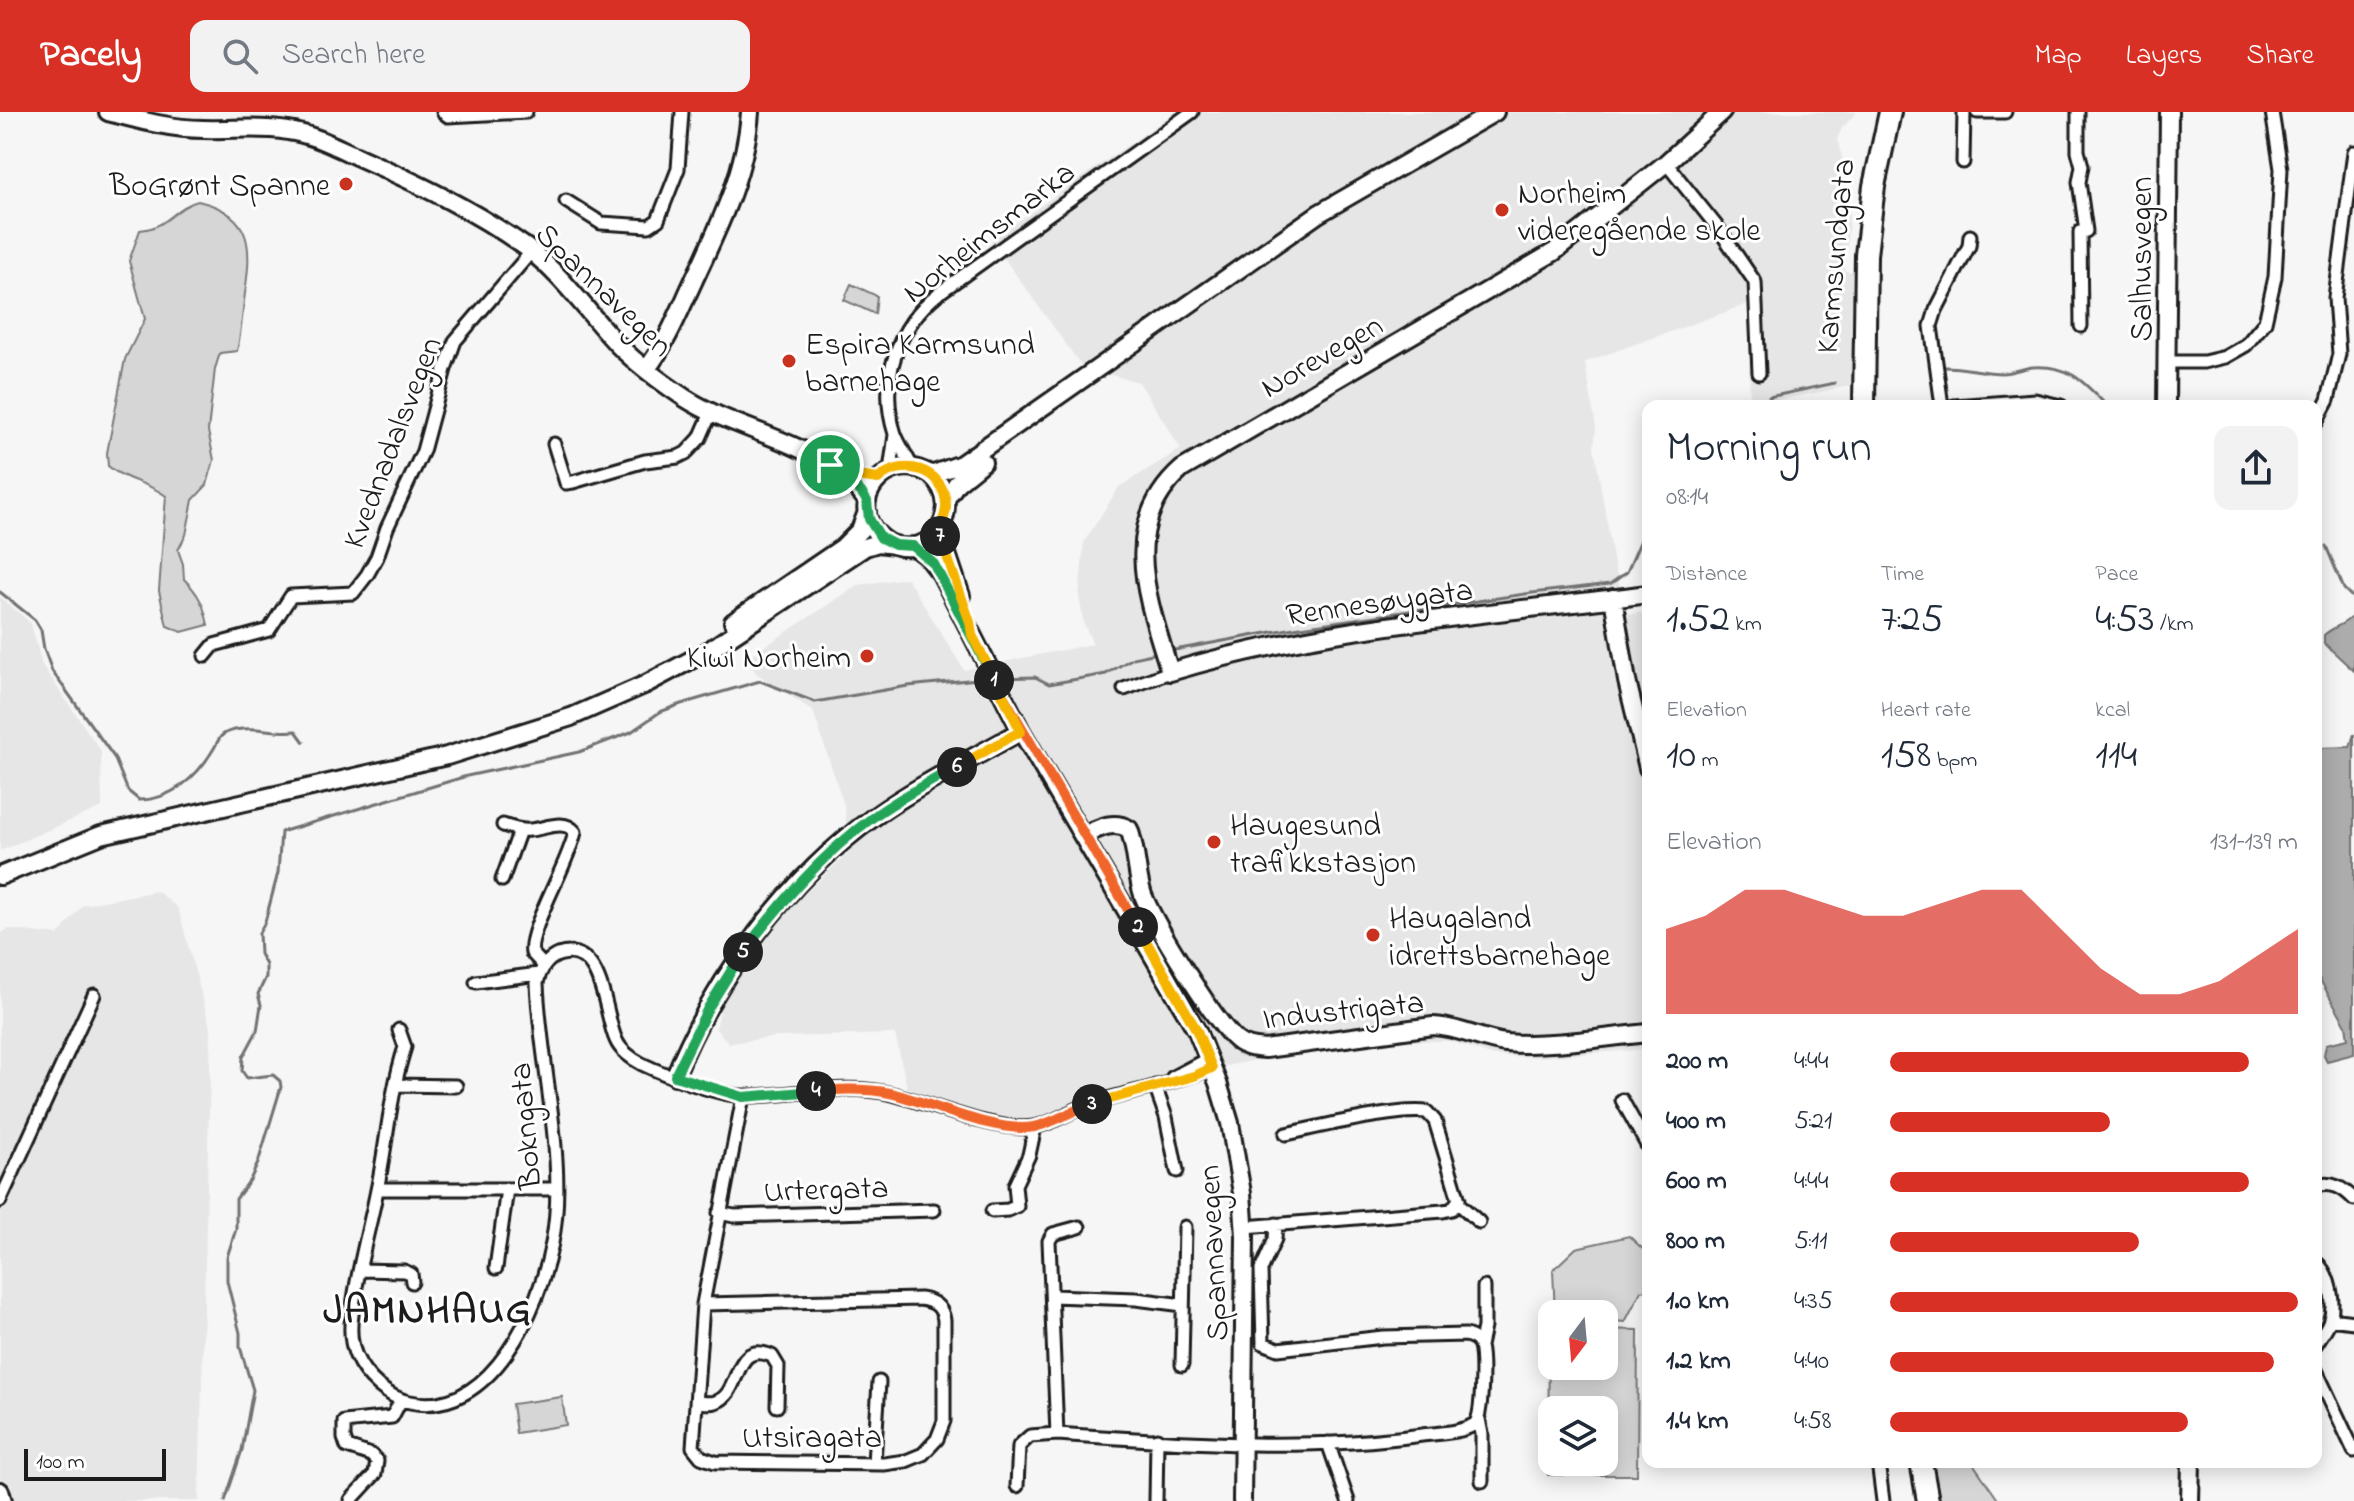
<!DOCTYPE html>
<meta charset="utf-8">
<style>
:root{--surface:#fff;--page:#f2f2f3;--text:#1f2937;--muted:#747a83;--accent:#d93025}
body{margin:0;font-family:"Indie Flower",sans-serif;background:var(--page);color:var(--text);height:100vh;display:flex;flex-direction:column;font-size:30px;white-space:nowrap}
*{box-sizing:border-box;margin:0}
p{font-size:26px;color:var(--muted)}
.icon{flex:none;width:44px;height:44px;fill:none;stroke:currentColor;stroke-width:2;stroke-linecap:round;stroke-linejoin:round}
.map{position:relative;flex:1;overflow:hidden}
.sheet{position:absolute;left:1642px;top:288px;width:680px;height:1068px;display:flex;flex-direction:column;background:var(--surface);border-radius:16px;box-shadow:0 4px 20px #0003}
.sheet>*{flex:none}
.needle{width:52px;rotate:196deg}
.tools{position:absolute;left:1538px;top:1188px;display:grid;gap:16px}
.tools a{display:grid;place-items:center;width:80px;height:80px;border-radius:16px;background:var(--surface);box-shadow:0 4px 20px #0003;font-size:40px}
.scale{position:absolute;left:24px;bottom:20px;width:142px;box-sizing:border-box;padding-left:8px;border:4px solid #1c1c1c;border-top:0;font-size:22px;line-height:28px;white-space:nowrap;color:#1c1c1c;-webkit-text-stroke:6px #fff;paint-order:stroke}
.pin{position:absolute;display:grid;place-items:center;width:68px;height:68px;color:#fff;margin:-34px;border:4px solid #fff;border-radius:50%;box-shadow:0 2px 8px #0007}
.km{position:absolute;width:40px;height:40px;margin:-20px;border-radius:50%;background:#222;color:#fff;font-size:22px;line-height:40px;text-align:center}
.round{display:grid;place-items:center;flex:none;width:84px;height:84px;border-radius:16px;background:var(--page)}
.head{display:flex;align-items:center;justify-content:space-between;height:136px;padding:0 24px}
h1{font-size:44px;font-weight:600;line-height:60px}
.metrics{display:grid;grid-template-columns:repeat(3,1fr);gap:12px;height:136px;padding:8px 24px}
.metrics div{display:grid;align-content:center}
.metrics b{font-size:40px;font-weight:600}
.metrics small{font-size:22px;font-weight:400}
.metrics p{font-size:22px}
.chart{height:224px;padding:16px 24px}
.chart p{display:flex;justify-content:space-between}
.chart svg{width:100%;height:144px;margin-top:8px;fill:var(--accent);opacity:.7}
ul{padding:0 24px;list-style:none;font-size:26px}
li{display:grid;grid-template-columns:128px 96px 1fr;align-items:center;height:60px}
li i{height:20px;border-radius:10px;background:var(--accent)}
header{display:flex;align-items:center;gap:48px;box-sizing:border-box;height:112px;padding:0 40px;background:var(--accent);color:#fff}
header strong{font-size:38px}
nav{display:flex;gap:44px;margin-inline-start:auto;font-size:28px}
.search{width:560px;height:72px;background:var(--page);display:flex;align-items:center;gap:20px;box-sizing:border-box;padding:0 28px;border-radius:16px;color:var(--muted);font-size:30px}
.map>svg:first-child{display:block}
</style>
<header>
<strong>Pacely</strong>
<div class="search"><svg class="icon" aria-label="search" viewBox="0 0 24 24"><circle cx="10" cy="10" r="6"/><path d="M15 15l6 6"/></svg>Search here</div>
<nav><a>Map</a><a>Layers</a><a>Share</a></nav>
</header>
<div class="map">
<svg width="2354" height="1389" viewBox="0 0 2354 1389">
<rect width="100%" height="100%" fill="#f6f6f6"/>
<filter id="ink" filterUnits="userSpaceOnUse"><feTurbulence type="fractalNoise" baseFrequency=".0125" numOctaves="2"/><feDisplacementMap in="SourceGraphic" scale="16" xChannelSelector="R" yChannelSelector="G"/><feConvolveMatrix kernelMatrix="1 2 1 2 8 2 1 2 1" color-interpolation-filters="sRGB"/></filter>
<g filter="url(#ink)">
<path fill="#e6e6e6" d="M1176 0H1857L1842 16 1837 27 1851 79 1845 159 1866 162 1869 270 1750 294 1748 192 1585 250 1596 315 1594 335 1614 452 1627 502 1648 500V937L1538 945 1494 944 1450 929H1407L1262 947 1215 956 1111 994 1082 1001 1014 1009 993 1007 908 980 895 922 777 925 729 931 716 917 723 886 754 839 791 795 850 739 844 693 813 599 756 561 747 546 858 473 907 466 964 558 1093 532 1084 512 1079 485 1084 430 1119 375 1181 337 1139 270 1083 256 991 128Z
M0 485 31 511 42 553 101 639 102 695 0 739Z
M157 779 178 796 211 918 199 1389H0V822L8 817 58 823 83 793Z"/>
<path fill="#d6d6d6" stroke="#797979" stroke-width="2" fill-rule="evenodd" d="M198 89C257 103 251 139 244 189 242 206 241 222 237 239L220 241 215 257 208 319 214 348 207 373 193 388 186 423 178 438 183 452 184 467C199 482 204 493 208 513L182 520 167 514 159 479 166 384C148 370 125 369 108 354L107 341 125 247 145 207 129 149 140 118C168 116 174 95 198 89Z
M851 172 877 184 875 202 844 188Z
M1629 1124 1648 1142V1177L1641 1179 1625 1210 1604 1208V1202H1555L1553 1158 1576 1136Z
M1549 1217H1552V1254H1604V1217L1638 1218 1637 1363H1548ZM1552 1298H1604V1350H1552Z
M562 1285 566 1313 516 1321 512 1292Z
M1930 1350H1972L1999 1389H1938Z"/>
<path fill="#acacac" stroke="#727272" stroke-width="2" d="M2354 502V559L2324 531V523C2334 514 2347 512 2354 502Z
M2354 622V942L2327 949 2324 943 2326 932 2348 927 2346 913 2316 861V680L2318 658 2316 657V636L2350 635Z"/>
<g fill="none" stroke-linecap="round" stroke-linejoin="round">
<path stroke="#727272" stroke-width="3" d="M1945 255C1965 255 1983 261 2002 261 2012 261 2022 256 2033 255 2070 253 2083 269 2107 294
M1769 285 1835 271
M2326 434 2344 477 2354 487
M0 480 35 508 41 518 44 537 52 559 114 645 128 679 139 688C171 688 197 665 213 638 218 630 219 623 228 620 251 612 274 622 296 619L304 630
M1169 539 1294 516 1532 481 1610 472 1627 460 1644 421
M1000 566 1035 565 1049 572 1106 562 1133 546 1157 541
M225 1389 242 1338 253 1278 240 1235V1221L227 1169V1145L236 1117V1087L250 1068 258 1051 281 975 280 969 273 963 247 966 242 959 243 945 257 919 261 893 258 882 266 865V853L260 842 259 821 265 810 278 761 281 720 467 664 579 640 631 620 660 600 681 592 760 569 815 590 908 574 988 566"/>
<defs>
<path id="street" d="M443 0 448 4 526 0
M1977 0H2005
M2078 0V39L2082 54 2079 70 2086 119 2080 120 2081 214
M1963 50 1964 0
M1666 51 1718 116 1755 170 1759 261
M566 89 601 111 649 114 658 108 678 57 682 0
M2167 250H2204L2225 245 2246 233 2265 210 2275 165 2281 57 2272 0
M1942 294 1931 214 1936 198 1969 134 1970 124
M1954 294 2035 288 2061 294
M2316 311 2328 288 2339 242 2335 186 2354 40
M554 332 566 371 573 370 645 349 678 345 686 341 700 326 711 301
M912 355C907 344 899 333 895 322 878 269 897 214 939 181L1192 0
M890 358 895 323
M205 544 214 533 269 518 291 484 353 481 367 463 377 445 387 416 423 339 445 257 455 229 531 140
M1124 577 1170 560
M503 713C512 716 520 719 530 718 545 717 564 706 575 720 569 751 527 819 532 841L544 854
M502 768 520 718
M476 870 539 862
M399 918 405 935C390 981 387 1031 377 1078 369 1119 356 1161 352 1203 350 1216 351 1232 356 1244 365 1265 388 1286 410 1290 491 1307 540 1195 552 1131 568 1050 540 954 537 871 540 859 545 848 558 843 604 828 604 903 616 928 620 938 632 947 642 952 665 963 723 985 746 984 795 984 844 970 892 982 930 991 997 1021 1034 1015 1053 1012 1071 998 1090 992 1131 980 1173 972 1212 956
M1173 965 1209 946
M396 973 456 974
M1155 974 1166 1005 1177 1059
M1622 988 1648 1035
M2316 1074C2332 1069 2343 1076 2354 1087
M378 1077H557
M0 1089 94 883
M1458 1091 1479 1110
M992 1099 1008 1098 1017 1094 1015 1073 1029 1043 1035 1015
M719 1101 734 1104 934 1098
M1245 1115 1443 1099 1452 1097 1459 1088 1435 1009 1427 1000C1396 996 1318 1015 1286 1022
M2316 1150C2330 1162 2336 1192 2329 1210 2326 1218 2320 1224 2316 1232
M496 1156 507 1077
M360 1158 404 1159 411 1162 412 1170
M1052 1184 1136 1187 1183 1193
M703 1192 920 1187C934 1189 942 1194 944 1208V1309L937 1327 923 1342 906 1349 884 1352 715 1350 701 1345 693 1335 703 1192 743 985
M2330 1207 2354 1210
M1480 1234 1484 1215V1175
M1182 1253 1185 1115
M2316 1258 2354 1339
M696 1290C702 1290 710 1292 715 1290 743 1283 731 1227 772 1244L778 1254 777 1294
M1479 1307 1482 1322V1369
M1057 1322 1049 1129 1053 1122 1079 1115
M1328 1331 1348 1389
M1878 1350 1883 1389
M874 1351 879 1270
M1017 1374 1019 1334 1030 1324 1057 1322C1179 1330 1301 1340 1422 1323 1439 1321 1461 1321 1475 1312 1483 1302 1483 1247 1480 1234 1478 1227 1472 1225 1466 1223L1383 1225 1278 1237 1263 1231 1261 1158 1275 1127 1276 1112
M351 1388 375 1362 377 1349 371 1343 347 1335 344 1326V1310L392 1305 401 1288
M1156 1389 1157 1327"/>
<path id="secondary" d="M108 0C139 8 171 17 203 17 231 18 260 14 288 19 312 22 334 34 356 44 415 70 474 98 527 136 563 164 587 200 618 233 638 253 661 270 685 286 743 323 825 329 867 389
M646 258C667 231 679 200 693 170 718 116 746 61 750 0
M2166 294 2169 0
M931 363C971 400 922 458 882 426 842 394 886 334 931 363L961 352 1318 102 1495 0
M946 387 957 371 983 350
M939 418 961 484
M913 434 927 444 941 462 1021 619 1197 919 1218 971 1230 1011 1242 1081 1245 1124 1242 1389
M1648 482C1488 503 1324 513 1170 560 1149 490 1117 414 1182 357L1554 140 1666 51 1722 0
M1613 486 1627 569 1648 656
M733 510 843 435 860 418 867 400
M1084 723C1099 716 1113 708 1129 717 1137 738 1136 762 1143 783 1154 811 1214 909 1236 928 1244 935 1254 936 1265 937L1433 914C1459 915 1481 928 1506 931 1550 935 1603 925 1648 921
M0 764 101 723 447 644 571 605 644 573 708 539 865 435 878 431 895 433
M675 964C714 867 788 766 874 705 920 672 972 647 1021 619
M0 1379 3 1389
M2190 1389 2191 1350"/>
<path id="highway" d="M1864 294 1866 143 1874 74 1890 0
M1921 1350 1928 1389"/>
</defs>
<use href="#street" stroke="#1c1c1c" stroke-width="17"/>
<use href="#secondary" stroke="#1c1c1c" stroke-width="22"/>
<use href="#highway" stroke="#1c1c1c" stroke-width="26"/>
<use href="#street" stroke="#fff" stroke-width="11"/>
<use href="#secondary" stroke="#fff" stroke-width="16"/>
<use href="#highway" stroke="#fff" stroke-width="20"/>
</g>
</g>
<g fill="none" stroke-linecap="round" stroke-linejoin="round" filter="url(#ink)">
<defs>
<path id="split-1" d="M830 353 861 380 867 389 869 407 881 426 895 433 913 434 934 452 994 568"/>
<path id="split-2" d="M994 568 1138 815"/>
<path id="split-3" d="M1092 992 1194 964 1212 956 1197 919 1138 815"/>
<path id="split-4" d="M816 979C840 977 866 976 890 981 929 990 996 1022 1034 1015 1054 1011 1072 998 1092 992"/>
<path id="split-5" d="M743 840 708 896 675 964 743 985 816 979"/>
<path id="split-6" d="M743 840C781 791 822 742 872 706 899 686 928 671 957 655"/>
<path id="split-7" d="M940 424 970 510 972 523 1021 619 957 655"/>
<path id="split-8" d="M830 353 858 364 878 367C902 345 944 356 946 392 947 404 939 413 940 424"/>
</defs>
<use href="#split-1" stroke="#fff" stroke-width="16"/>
<use href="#split-2" stroke="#fff" stroke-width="16"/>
<use href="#split-3" stroke="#fff" stroke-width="16"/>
<use href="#split-4" stroke="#fff" stroke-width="16"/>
<use href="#split-5" stroke="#fff" stroke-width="16"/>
<use href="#split-6" stroke="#fff" stroke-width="16"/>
<use href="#split-7" stroke="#fff" stroke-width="16"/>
<use href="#split-8" stroke="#fff" stroke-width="16"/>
<use href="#split-1" stroke="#22a559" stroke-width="10"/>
<use href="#split-2" stroke="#f0652b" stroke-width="10"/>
<use href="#split-3" stroke="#f5b400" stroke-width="10"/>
<use href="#split-4" stroke="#f0652b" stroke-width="10"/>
<use href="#split-5" stroke="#22a559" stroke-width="10"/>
<use href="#split-6" stroke="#22a559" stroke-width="10"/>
<use href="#split-7" stroke="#f5b400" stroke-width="10"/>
<use href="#split-8" stroke="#f5b400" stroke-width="10"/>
</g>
<g fill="#c8321e" stroke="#fff" stroke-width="3">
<circle cx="346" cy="72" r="8"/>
<circle cx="1502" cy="98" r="8"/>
<circle cx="789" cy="249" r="8"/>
<circle cx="867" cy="544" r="8"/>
<circle cx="1214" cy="730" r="8"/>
<circle cx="1373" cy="823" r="8"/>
</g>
<g text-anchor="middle" stroke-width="6" stroke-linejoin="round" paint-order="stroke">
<g font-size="32" fill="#1c1c1c" stroke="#fff" text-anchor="start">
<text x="330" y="83" text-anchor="end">BoGrønt Spanne</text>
<text x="1518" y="91">Norheim<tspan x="1518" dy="37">videregående skole</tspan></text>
<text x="805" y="242">Espira Karmsund<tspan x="805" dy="37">barnehage</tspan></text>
<text x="851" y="555" text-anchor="end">Kiwi Norheim</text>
<text x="1230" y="723">Haugesund<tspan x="1230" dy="37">trafikkstasjon</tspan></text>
<text x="1389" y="816">Haugaland<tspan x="1389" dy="37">idrettsbarnehage</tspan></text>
</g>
<g font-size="32" fill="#1c1c1c" stroke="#fff">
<text transform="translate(988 119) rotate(-38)" y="11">Norheimsmarka</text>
<text transform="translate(1834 144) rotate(-85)" y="11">Karmsundgata</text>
<text transform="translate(2140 147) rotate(-90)" y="11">Salhusvegen</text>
<text transform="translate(605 177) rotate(44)" y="11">Spannavegen</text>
<text transform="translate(1321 243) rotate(-30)" y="11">Norevegen</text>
<text transform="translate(391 330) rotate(-69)" y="11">Kvednadalsvegen</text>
<text transform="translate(1379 489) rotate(-8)" y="11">Rennesøygata</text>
<text transform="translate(1343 897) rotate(-6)" y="11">Industrigata</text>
<text transform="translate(524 1014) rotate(-95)" y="11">Bokngata</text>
<text transform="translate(826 1076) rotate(-2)" y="11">Urtergata</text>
<text transform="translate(1212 1141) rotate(-93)" y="11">Spannavegen</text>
<text x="812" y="1335">Utsiragata</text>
</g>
<g font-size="40" font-weight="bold" letter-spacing="2" fill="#1c1c1c" stroke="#fff">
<text x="428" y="1210">JAMNHAUG</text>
</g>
</g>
</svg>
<div class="tools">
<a><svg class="needle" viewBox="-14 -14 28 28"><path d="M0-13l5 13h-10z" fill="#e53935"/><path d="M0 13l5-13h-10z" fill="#747a83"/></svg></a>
<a><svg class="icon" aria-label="layers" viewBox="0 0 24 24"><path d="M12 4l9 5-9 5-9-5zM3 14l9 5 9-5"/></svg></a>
</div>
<div class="scale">100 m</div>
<div class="pin" style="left:830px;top:353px;background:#1e9e55"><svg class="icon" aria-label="arrive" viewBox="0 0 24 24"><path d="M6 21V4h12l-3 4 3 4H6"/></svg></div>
<b class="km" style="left:994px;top:568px">1</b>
<b class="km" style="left:1138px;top:815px">2</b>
<b class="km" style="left:1092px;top:992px">3</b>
<b class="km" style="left:816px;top:979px">4</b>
<b class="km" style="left:743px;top:840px">5</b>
<b class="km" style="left:957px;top:655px">6</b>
<b class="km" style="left:940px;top:424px">7</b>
<section class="sheet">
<div class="head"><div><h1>Morning run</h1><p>08:14</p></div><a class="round"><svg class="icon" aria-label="share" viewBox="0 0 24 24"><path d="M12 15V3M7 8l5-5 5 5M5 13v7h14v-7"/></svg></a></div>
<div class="metrics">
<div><p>Distance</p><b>1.52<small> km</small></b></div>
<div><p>Time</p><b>7:25</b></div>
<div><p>Pace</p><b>4:53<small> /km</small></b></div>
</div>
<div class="metrics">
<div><p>Elevation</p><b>10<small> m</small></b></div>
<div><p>Heart rate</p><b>158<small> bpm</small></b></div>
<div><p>kcal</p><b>114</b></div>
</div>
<div class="chart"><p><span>Elevation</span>131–139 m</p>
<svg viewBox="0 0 160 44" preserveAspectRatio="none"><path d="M0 44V18L10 14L20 6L30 6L40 10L50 14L60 14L70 10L80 6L90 6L100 18L110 30L120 38L130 38L140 34L150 26L160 18V44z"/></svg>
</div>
<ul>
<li><b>200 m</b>4:44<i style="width:88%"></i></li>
<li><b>400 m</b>5:21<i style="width:54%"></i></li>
<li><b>600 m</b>4:44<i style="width:88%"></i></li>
<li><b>800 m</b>5:11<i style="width:61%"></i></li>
<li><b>1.0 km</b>4:35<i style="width:100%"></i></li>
<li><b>1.2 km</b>4:40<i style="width:94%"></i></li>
<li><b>1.4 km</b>4:58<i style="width:73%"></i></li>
</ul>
</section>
</div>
